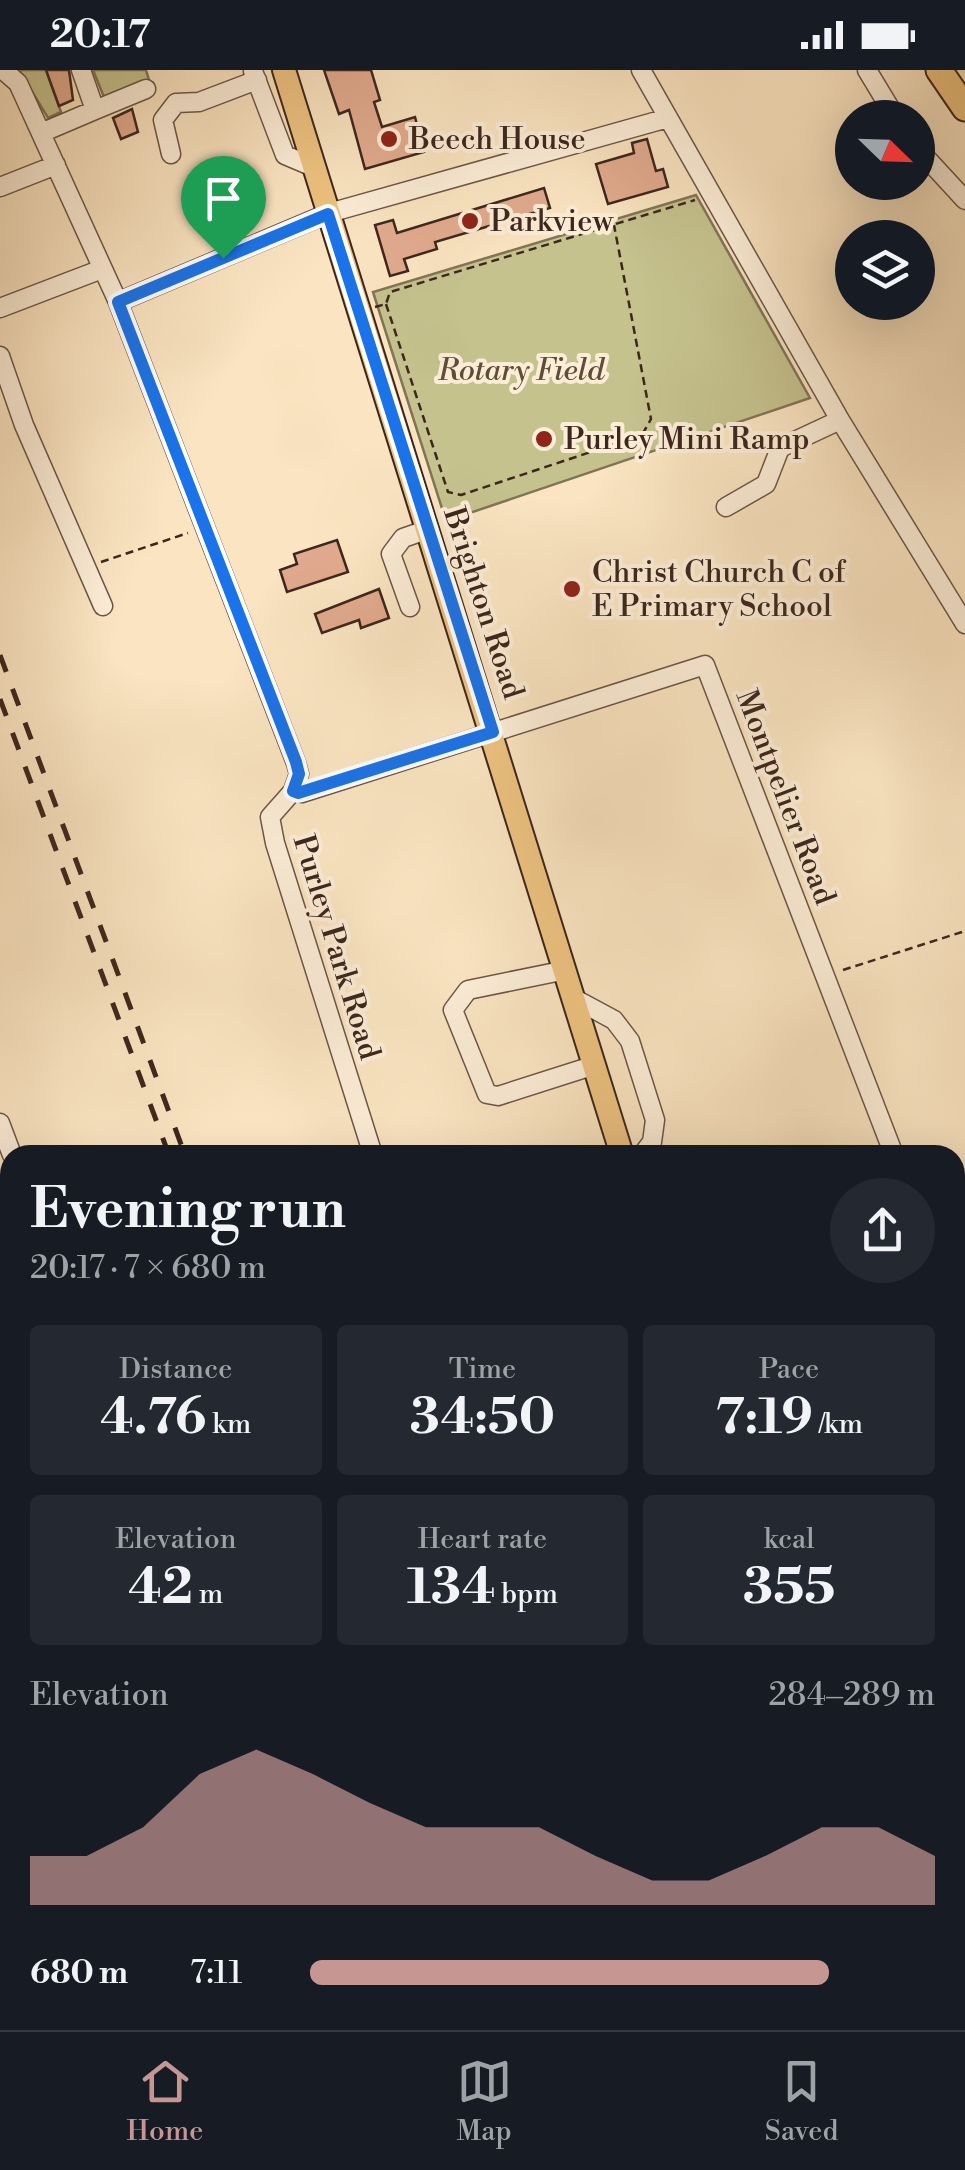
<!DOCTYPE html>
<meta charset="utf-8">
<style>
:root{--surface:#171b24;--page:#242831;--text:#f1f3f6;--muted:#9ea1a6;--line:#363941;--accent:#c59692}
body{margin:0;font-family:"Libre Bodoni",serif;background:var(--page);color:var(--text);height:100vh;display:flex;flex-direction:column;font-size:38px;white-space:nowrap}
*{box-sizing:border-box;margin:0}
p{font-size:32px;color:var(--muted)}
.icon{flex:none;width:55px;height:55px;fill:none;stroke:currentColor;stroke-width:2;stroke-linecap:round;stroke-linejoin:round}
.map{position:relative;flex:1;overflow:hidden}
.sheet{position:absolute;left:0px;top:1075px;width:965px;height:885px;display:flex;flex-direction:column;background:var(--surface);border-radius:30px 30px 0 0;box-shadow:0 10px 40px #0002}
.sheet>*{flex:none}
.needle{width:65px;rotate:113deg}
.tools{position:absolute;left:835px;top:30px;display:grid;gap:20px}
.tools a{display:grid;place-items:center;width:100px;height:100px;border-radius:50%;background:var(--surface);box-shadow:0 10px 40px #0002;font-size:50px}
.pin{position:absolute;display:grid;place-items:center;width:85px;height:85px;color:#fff;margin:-102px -42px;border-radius:50% 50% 50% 0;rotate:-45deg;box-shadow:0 0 10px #0007}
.pin .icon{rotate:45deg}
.round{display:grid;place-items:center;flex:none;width:105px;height:105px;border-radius:52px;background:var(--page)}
.overview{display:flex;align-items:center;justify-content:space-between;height:170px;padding:0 30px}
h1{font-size:55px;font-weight:800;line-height:75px}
.figures{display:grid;grid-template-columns:repeat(3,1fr);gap:15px;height:170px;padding:10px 30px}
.figures div{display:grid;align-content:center;border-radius:10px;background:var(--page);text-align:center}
.figures b{font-size:50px;font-weight:800}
.figures small{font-size:28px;font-weight:400}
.figures p{font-size:28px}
.chart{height:280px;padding:20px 30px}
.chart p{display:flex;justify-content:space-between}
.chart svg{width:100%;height:180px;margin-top:10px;fill:var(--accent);opacity:.7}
ul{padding:0 30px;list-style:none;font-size:32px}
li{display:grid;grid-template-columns:160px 120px 1fr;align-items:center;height:75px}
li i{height:25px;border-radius:12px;background:var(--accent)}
.status{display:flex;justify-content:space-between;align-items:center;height:70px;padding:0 50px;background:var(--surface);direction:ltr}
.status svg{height:28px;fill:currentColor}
.menu{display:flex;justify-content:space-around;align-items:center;height:140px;border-top:2px solid var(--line);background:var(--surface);font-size:28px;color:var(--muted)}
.menu a{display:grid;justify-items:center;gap:5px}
.menu .current{color:var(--accent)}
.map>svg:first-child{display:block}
</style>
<div class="status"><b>20:17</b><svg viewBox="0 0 49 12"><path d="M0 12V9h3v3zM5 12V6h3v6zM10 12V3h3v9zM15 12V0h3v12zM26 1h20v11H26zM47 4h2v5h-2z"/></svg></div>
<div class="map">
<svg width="965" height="1960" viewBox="0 0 965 1960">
<rect width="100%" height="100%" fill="#fae4c1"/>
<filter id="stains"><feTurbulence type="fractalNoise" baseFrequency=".002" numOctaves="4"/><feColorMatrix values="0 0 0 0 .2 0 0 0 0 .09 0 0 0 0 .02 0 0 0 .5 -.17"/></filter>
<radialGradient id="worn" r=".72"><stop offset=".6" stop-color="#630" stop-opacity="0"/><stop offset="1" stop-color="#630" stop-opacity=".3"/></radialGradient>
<path fill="#c5c28e" stroke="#817456" stroke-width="2.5" d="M19 0H46L61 42 48 48Z
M93 0H146L149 10 104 27Z
M696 125 810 328 446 451 373 222Z
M400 1950H444L448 1960H404Z"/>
<path fill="#e1aa8e" stroke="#3d261d" stroke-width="2.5" d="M46 0H69L73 30 59 36Z
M324 0H371L380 30 374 32 382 57 415 47 424 82 365 99 349 40 339 44Z
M132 39 138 62 121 69 113 48Z
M647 69 656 101 663 99 668 117 608 134 596 94 634 83 632 73Z
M544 118 550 138 435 172 437 179 404 189 408 201 390 206 375 155 393 150 397 163Z
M337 470 348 502 287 522 280 500 297 494 294 484Z
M379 519 389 548 361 558 359 550 322 563 315 544Z"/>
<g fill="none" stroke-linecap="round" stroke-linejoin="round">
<defs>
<path id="minor" d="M3 0 18 13 118 232 296 693 299 704 293 721
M641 0 840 350 965 554
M867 0 896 48
M253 1 285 85 311 96
M95 40 146 19
M41 63 95 40 81 0
M918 79 965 130
M171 84 163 50 176 33 199 32 257 10
M0 117 56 95
M118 232 329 143 668 48
M0 238 102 199
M0 286 24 355 103 536
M726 437 766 414 780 378 840 350
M410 537 391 484 403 468 429 459
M566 900 468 920 453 940 487 1024 498 1026 595 995
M575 929 614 950 630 971 655 1050 652 1072 642 1085
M0 1053 12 1085
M373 1085 275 773 270 747 293 721 302 723 705 595 894 1085
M0 1144 10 1149
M955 1173 965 1172
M0 1351 10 1347
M955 1489 965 1553
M0 1639 10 1671
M955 1755 965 1750
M955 1778 965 1791
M0 1813 10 1807
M146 1950 152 1960
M624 1950V1951
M162 1960 177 1950"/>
<path id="major" d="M284 0 622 1085
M955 1946 965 1958"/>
<path id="highway" d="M939 0 965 38"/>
</defs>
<use href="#minor" stroke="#6c5646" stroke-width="21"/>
<use href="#major" stroke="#3d261d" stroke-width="26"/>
<use href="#highway" stroke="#3d261d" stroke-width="29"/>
<path stroke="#3d261d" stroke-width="2.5" stroke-dasharray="8 5" stroke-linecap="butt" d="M386 234 448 422 461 425 642 365 651 349 614 155
M375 237 386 234 390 222 695 130
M101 492 188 463
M843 900 965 861
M955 1590 965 1588
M769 1950 778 1960"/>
<use href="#minor" stroke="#fcedd7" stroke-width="18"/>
<use href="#major" stroke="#edc280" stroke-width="22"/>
<use href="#highway" stroke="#edc280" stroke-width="25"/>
<path stroke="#3d261d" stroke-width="5" stroke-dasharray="18 18" stroke-linecap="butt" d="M0 585 185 1085
M0 629 169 1085
M461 1950 465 1960
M487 1950 491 1960"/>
</g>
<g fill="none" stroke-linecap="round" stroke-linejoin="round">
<defs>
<path id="route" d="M328 144 493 662 298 723 293 721 299 704 296 692 118 232Z"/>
</defs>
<use href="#route" stroke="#fff" stroke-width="20"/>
<use href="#route" stroke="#1a73e8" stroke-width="12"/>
</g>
<g fill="#8f2418" stroke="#fcedd7" stroke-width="4">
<circle cx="389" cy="69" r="10"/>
<circle cx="470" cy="151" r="10"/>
<circle cx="544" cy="369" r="10"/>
<circle cx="572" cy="519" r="10"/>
</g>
<g text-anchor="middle" stroke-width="8" stroke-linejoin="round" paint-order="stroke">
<g font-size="30" fill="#3d261d" stroke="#fcedd7" text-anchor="start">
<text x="409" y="79">Beech House</text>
<text x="490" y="161">Parkview</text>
<text x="564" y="379">Purley Mini Ramp</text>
<text x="592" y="512">Christ Church C of<tspan x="592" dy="34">E Primary School</tspan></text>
</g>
<g font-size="30" font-style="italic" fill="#5f4d39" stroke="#fcedd7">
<text x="521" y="310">Rotary Field</text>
</g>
<g font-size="30" fill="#3d261d" stroke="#fcedd7">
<text transform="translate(484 533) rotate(72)" y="10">Brighton Road</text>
<text transform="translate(786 727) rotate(69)" y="10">Montpelier Road</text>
<text transform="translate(337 877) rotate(73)" y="10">Purley Park Road</text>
</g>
</g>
<rect width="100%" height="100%" filter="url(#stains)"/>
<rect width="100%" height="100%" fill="url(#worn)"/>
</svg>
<div class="tools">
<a><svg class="needle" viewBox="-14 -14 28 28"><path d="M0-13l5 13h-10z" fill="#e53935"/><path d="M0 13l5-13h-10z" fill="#9ea1a6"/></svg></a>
<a><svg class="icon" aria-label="layers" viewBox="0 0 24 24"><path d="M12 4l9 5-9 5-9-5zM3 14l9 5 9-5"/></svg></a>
</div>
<div class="pin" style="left:223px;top:188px;background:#1e9e55"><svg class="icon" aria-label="arrive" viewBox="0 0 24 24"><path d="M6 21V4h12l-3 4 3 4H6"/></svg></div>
<section class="sheet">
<div class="overview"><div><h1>Evening run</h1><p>20:17 · 7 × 680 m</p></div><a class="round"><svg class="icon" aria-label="share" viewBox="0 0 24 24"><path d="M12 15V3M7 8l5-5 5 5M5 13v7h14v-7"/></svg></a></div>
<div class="figures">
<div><p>Distance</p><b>4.76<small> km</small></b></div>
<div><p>Time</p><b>34:50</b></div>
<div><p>Pace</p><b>7:19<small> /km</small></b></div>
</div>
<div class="figures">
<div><p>Elevation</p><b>42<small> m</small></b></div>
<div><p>Heart rate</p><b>134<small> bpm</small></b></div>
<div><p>kcal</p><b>355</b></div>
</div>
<div class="chart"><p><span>Elevation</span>284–289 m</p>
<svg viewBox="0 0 160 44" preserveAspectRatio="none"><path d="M0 44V32L10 32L20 25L30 12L40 6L50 12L60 19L70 25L80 25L90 25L100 32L110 38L120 38L130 32L140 25L150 25L160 32V44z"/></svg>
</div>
<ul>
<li><b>680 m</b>7:11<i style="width:83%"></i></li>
</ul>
</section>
</div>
<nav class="menu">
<a class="current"><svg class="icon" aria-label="home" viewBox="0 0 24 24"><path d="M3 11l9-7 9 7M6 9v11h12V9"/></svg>Home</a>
<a><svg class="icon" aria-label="map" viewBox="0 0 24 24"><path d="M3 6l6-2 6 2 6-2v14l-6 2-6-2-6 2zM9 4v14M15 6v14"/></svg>Map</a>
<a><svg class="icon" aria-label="saved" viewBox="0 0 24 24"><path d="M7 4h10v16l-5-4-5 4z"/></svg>Saved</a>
</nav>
